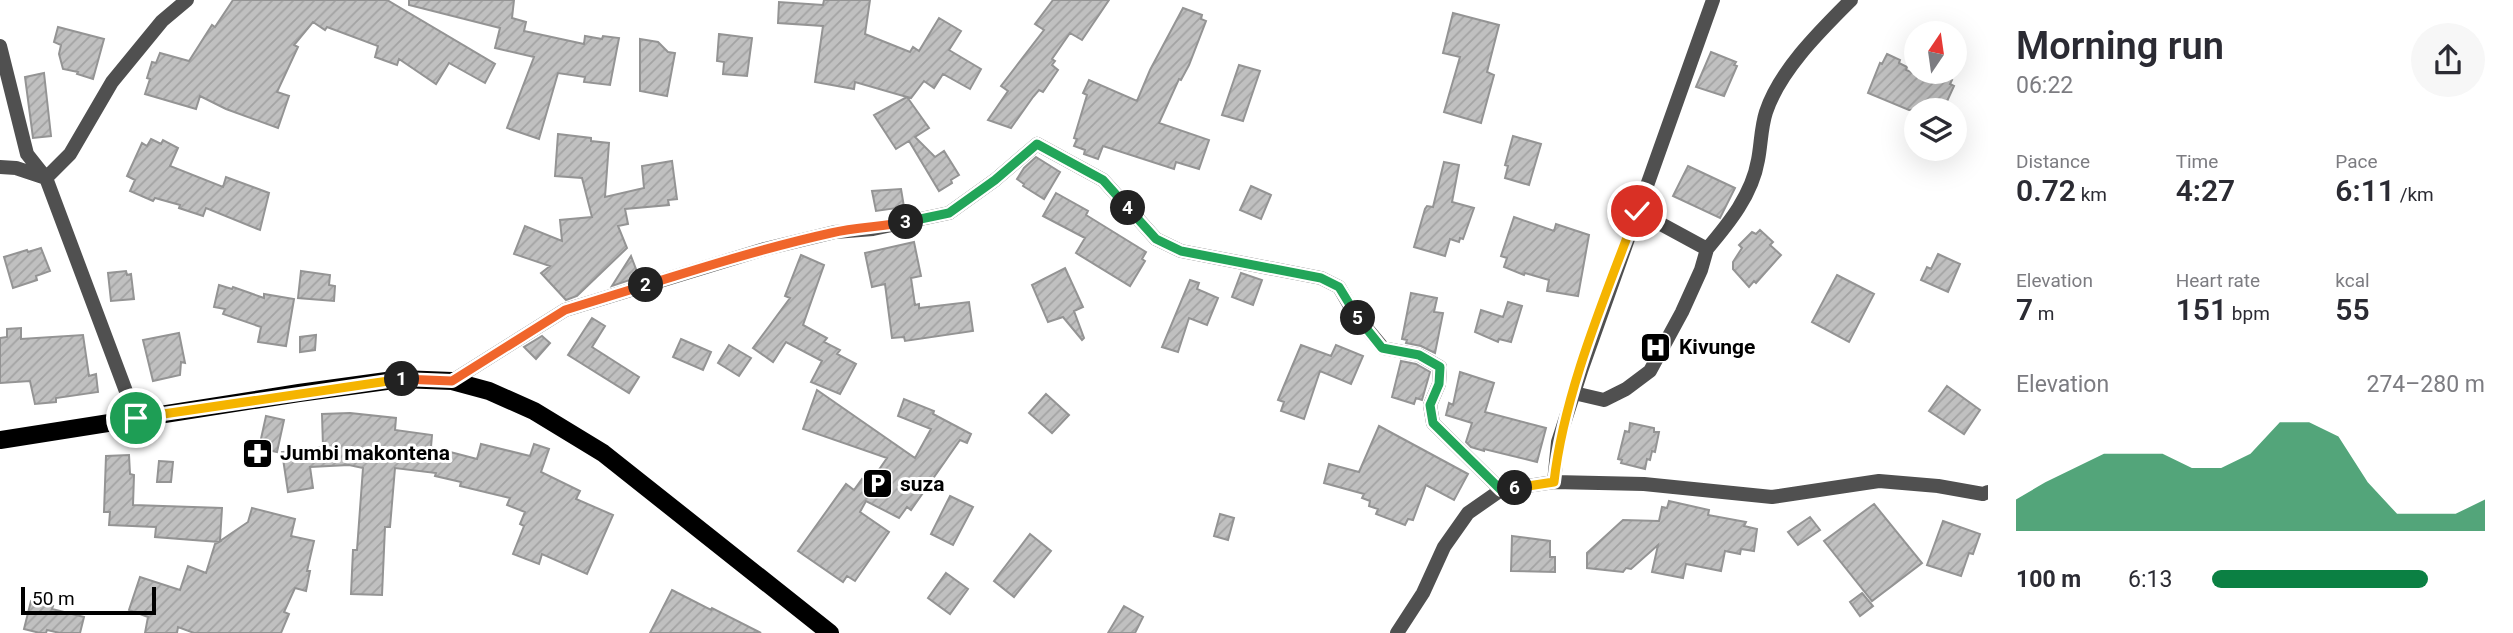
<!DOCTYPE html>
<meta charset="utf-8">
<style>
:root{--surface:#fff;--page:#f7f7f7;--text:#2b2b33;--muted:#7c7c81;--accent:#0b8043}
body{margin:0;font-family:Roboto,sans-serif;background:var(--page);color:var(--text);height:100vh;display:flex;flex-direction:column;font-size:26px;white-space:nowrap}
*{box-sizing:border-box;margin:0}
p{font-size:23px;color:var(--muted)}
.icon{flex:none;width:38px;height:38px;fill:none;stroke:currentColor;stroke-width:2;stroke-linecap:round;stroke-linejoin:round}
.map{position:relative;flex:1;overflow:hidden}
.drawer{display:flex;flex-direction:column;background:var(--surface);width:525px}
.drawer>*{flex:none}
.needle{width:46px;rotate:13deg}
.fabs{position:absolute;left:1904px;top:21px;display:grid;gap:14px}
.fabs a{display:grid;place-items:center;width:63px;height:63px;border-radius:50%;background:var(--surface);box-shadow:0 7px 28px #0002;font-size:35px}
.scale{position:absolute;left:21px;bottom:18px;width:135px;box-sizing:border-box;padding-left:7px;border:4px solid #000;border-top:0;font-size:19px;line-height:24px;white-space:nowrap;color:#000;-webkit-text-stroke:5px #fff;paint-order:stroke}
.pin{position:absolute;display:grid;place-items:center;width:60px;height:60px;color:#fff;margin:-30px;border:4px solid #fff;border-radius:50%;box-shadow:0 2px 7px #0007}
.km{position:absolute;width:35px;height:35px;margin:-18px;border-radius:50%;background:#222;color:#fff;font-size:19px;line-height:35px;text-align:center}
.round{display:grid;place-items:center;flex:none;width:74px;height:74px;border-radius:37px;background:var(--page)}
.headline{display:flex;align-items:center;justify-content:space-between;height:119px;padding:0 28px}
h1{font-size:38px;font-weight:600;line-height:52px}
.stats{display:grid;grid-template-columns:repeat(3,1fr);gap:10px;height:119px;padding:7px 28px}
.stats div{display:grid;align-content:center}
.stats b{font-size:30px;font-weight:600}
.stats small{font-size:19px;font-weight:400}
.stats p{font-size:19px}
.chart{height:196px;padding:14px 28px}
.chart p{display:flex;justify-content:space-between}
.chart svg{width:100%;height:126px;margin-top:7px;fill:var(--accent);opacity:.7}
ul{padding:0 28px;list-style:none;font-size:23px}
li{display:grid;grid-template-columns:112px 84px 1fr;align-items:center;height:52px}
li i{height:18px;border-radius:9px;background:var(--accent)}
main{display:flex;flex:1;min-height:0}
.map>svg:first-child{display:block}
</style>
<main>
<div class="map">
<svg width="1988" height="633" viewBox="0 0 1988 633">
<defs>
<pattern id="building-hatch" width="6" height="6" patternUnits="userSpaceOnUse" patternTransform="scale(1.75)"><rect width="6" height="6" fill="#c0c0c0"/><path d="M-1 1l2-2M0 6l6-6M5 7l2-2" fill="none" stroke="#a3a3a3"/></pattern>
</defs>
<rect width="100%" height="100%" fill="#fff"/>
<path fill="url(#building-hatch)" stroke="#949494" stroke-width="2" d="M233 0H387L495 64 485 83 449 63 436 84 399 59 397 65 375 57 378 46 327 27 325 30 313 22 294 45 298 47 277 92 289 96 278 128 226 109 200 96 196 109 145 94 150 79 147 78 152 62 156 63 160 53 189 61 212 25 215 27Z
M409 0H514L512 18 526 22 524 31 584 44 585 36 602 39 603 36 619 38 610 85 584 82 585 77 558 73 539 139 507 128 534 57 495 48 500 28 409 5Z
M824 0H870L865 34 910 52 913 47 919 51 939 18 961 31 949 50 981 69 970 89 943 74 934 88 924 81 911 98 907 97 929 128 915 137 935 157 944 151 959 175 951 180 952 183 939 191 909 141 896 149 874 115 907 97 855 82 854 89 815 82 823 26 778 23 779 2 823 5Z
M1053 0H1109L1082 40 1070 33 1052 59 1055 61 1052 65 1058 70 1043 92 1039 90 1033 97 1011 128 988 120 1008 91 1001 86 1044 30 1035 24Z
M1183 8 1202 15 1201 19 1206 21 1189 65 1181 80 1179 79 1159 123 1209 140 1199 169 1176 162 1174 169 1103 146 1098 159 1084 154 1085 150 1074 146 1077 139 1074 138 1087 95 1083 93 1089 80 1137 101 1150 70Z
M1453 13 1499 25 1487 72 1494 75 1481 123 1444 112 1460 57 1443 53Z
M58 27 104 39 93 79 77 74 78 72 63 69 59 54 61 45 54 42Z
M719 34 752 38 747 76 723 74 724 62 717 61Z
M640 39 658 42 668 52 675 53 667 96 640 91Z
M1711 52 1736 62 1734 65 1737 66 1724 96 1696 87Z
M1887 54 1900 60 1899 63 1907 67 1906 70 1935 82 1939 73 1952 80 1950 84 1954 86 1943 110H1909L1868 93 1880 63 1882 64Z
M1239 65 1260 71 1243 121 1222 115Z
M44 73 51 136 33 138 25 77Z
M558 134 591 138V141L609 143 605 197 644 188 642 166 672 161 677 199 668 200 669 205 625 209 628 224 618 226 627 248 577 296 566 300 541 273 550 266 514 254 525 226 562 241 560 220 592 217 582 178 555 176Z
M1513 136 1541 144 1529 185 1505 178 1508 166 1505 165Z
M151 139 161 144 163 140 178 148 170 166 223 187 226 177 269 193 260 230 206 208 203 216 179 208 180 205 155 198 153 201 130 191 135 180 127 176 142 143 147 146Z
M1036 157 1060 172 1044 199 1023 186 1024 184 1017 179 1024 168Z
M1444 162 1459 165 1452 202 1474 208 1463 239 1460 238 1459 242 1450 239 1445 256 1414 247 1425 209 1427 206 1433 207Z
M1688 166 1735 188 1720 218 1673 196Z
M1251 186 1271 195 1261 219 1240 210Z
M901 189 904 207 876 211 872 191Z
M1056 193 1088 211 1086 215 1146 252 1142 259 1145 261 1130 286 1076 253 1085 238 1043 216Z
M1514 217 1554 231 1556 224 1589 235 1578 296 1547 291 1549 280 1525 273 1524 275 1504 267 1507 258 1501 256Z
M1760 230 1773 242 1770 245 1781 255 1756 283 1754 281 1749 287 1733 269V262L1742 248 1739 245 1752 232 1756 234Z
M914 242 921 276 911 278 915 305 919 304V308L969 302 973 331 905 341 904 337 892 338 885 284 872 287 865 253Z
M41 248 50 271 36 276 37 280 13 288 4 257 27 250 28 252Z
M1938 254 1960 264 1948 292 1921 280 1927 267 1931 269Z
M801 255 824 265 803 325 827 338 824 342 840 350 837 354 856 364 840 394 811 382 822 361 786 342 773 362 753 348 790 298 785 296Z
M631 256 639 277 612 286Z
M1065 268 1083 307 1074 311 1084 338 1082 340 1063 317 1048 322 1032 285Z
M126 271 127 275 131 274 134 299 111 301 108 273Z
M301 271 330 275 329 285 335 286 334 301 298 298Z
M1241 273 1262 280 1253 305 1232 297Z
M1837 275 1874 294 1849 342 1812 322Z
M1190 280 1199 283 1197 289 1218 298 1207 325 1189 318 1178 352 1162 347Z
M219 285 232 289 233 287 264 298V294L294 299 286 346 258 342 261 327 223 314 225 309 214 307Z
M1411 293 1437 298 1434 312 1443 313 1435 353 1421 346 1406 343 1407 340 1402 339Z
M1508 302 1522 306 1511 342 1499 339 1498 342 1475 332 1481 310 1503 317Z
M592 318 605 326 592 347 639 377 629 393 568 355Z
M21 328V339L83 335 89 376 96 374 98 392 56 398V402L35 404 30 381 0 383V338L7 337V329Z
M179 333 185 363 181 362 180 375 153 381 143 340Z
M316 335 315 350 300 352V337Z
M542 336 550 343 536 359 524 347Z
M681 339 711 352 703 370 673 357Z
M729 345 751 358 739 376 718 363Z
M1301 345 1331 356 1336 345 1363 356 1351 384 1320 371 1304 419 1281 411 1284 402 1278 400Z
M1401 361 1416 364 1430 372 1422 400 1416 398 1414 404 1392 397Z
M1460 372 1494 383 1485 412 1546 428 1537 462 1484 449V451L1471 447 1466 442 1472 423 1446 415 1449 403 1453 405Z
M1947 386 1980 410 1964 434 1929 411Z
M817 390 915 458 931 429 898 416 904 399 934 411 933 414 971 434 967 443 960 440 911 510 907 507 899 518 866 501 860 512 889 532 855 581 847 576 843 582 798 551 846 484 854 490 862 479 869 484 887 458 803 429Z
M1046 394 1069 415 1052 433 1029 413Z
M350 413 396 418 395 430 432 435 431 447 477 459 481 444 530 456 534 444 549 449 541 472 580 491 576 499 613 515 587 574 542 554 539 564 513 554 524 526 520 524 525 512 507 505 510 498 460 486 461 482 435 476 436 473 395 468 390 527H385L382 595 351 594 353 550H357L363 468 349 465 310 467 313 488 288 492 282 452 323 447 322 414Z
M266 416 284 420 277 452 259 448Z
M1630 423 1654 428V432H1659L1655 452 1652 451 1650 460 1647 459 1645 469 1621 463 1622 460 1618 459 1625 431 1629 432Z
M1379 426 1468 474 1454 500 1426 485 1413 520 1408 519 1405 525 1376 514 1378 509 1369 506 1370 501 1362 498 1364 494 1324 483 1329 464 1359 472Z
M129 455 130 474 134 475 133 505 222 508 220 541 248 522 252 508 295 519 291 536 314 541 307 571H310L306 591 295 588 284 612 289 614 281 633H194L178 627 177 633H145L148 617 129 610 140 577 180 590 188 566 206 573 215 544 219 542 155 537 156 527 109 525 110 512H104L106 456Z
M159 461 173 462 171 482H157Z
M950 496 973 507 953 545 931 534Z
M1669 501 1709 510 1708 515 1746 522 1744 526 1757 529 1754 551 1741 549 1740 554 1725 551 1721 571 1686 564 1683 578 1652 572 1658 545 1631 569 1626 568 1623 572 1587 568V553L1623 520 1659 521 1662 507 1667 508Z
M1874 504 1922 563 1872 601 1824 541Z
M1220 514 1234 518 1228 540 1214 536Z
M1810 517 1820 530 1798 545 1788 532Z
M1943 521 1980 534 1973 554 1969 553 1961 576 1927 565Z
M1030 534 1051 551 1014 597 994 581Z
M1512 536 1550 541V557H1555V572L1511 571Z
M946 573 968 589 950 614 928 598Z
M672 590 711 610 712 608 761 633H650Z
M1862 593 1873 606 1860 616 1850 602Z
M31 601 53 606 52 609 84 617 80 633H60L47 630 46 633H40L24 629Z
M1124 606 1143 617 1135 633H1108Z"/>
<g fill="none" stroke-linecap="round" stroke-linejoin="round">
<path stroke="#505050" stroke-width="14" d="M0 46 27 154 46 178 70 154 112 82 162 21 187 0
M0 167 16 168 46 178 136 418
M1637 211 1707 249C1729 223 1752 195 1758 160 1761 145 1761 127 1766 112 1780 70 1820 31 1851 0
M452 381 565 310 765 249 835 232 873 229 949 213 995 180 1037 144 1103 180 1156 239 1181 251 1321 278 1339 287 1354 313 1383 348 1419 355 1440 367 1439 384 1430 405 1433 423 1501 490
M1574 393 1604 400 1626 389 1650 371 1682 312 1701 270 1707 249
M1554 482 1558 442 1581 371 1713 0
M1397 633 1423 593 1444 547 1468 513 1501 490 1554 482 1644 484 1772 497 1879 481 1938 486 1983 494 1988 492"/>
<path stroke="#000" stroke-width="18" d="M0 440 299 393 401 379 452 381 489 391 534 411 603 453 830 633"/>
</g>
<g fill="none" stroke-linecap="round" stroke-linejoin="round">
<defs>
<path id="split-1" d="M136 418 402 379"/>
<path id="split-2" d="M402 379 452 381 565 310 646 285"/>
<path id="split-3" d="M646 285C707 266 768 247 831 233 856 227 881 227 906 222"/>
<path id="split-4" d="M906 222 949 213 995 180 1037 144 1103 180 1128 208"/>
<path id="split-5" d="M1128 208 1156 239 1181 251 1321 278 1339 287 1358 318"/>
<path id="split-6" d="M1358 318 1382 348 1419 355 1440 367 1439 384 1430 405 1433 423 1501 490 1515 488"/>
<path id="split-7" d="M1515 488 1554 482C1564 392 1605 297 1637 211"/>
</defs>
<use href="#split-1" stroke="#fff" stroke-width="14"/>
<use href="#split-2" stroke="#fff" stroke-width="14"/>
<use href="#split-3" stroke="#fff" stroke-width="14"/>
<use href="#split-4" stroke="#fff" stroke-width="14"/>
<use href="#split-5" stroke="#fff" stroke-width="14"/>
<use href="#split-6" stroke="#fff" stroke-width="14"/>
<use href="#split-7" stroke="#fff" stroke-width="14"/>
<use href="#split-1" stroke="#f5b400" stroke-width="9"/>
<use href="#split-2" stroke="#f0652b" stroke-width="9"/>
<use href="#split-3" stroke="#f0652b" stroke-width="9"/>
<use href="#split-4" stroke="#22a559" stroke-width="9"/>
<use href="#split-5" stroke="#22a559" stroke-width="9"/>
<use href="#split-6" stroke="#22a559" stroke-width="9"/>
<use href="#split-7" stroke="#f5b400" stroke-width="9"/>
</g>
<defs>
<symbol id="hospital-square" viewBox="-11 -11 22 22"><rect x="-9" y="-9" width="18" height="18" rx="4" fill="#000" stroke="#fff"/><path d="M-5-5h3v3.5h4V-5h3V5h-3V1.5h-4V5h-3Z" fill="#fff"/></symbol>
<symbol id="pharmacy-square" viewBox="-11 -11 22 22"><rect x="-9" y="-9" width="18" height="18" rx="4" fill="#000" stroke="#fff"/><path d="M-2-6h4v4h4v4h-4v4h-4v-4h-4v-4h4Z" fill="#fff"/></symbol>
<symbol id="parking-square" viewBox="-11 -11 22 22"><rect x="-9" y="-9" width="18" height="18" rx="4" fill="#000" stroke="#fff"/><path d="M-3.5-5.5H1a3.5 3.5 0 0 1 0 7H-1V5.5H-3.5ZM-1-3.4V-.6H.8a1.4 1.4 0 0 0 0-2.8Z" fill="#fff"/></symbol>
</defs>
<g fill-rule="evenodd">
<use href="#hospital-square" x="1638" y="330" width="35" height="35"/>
<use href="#pharmacy-square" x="240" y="436" width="35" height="35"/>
<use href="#parking-square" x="860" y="466" width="35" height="35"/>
</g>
<g text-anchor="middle" stroke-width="6" stroke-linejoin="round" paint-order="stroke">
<g font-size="21" font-weight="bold" fill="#000" stroke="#fff" text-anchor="start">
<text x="1679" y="354">Kivunge</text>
<text x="280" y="460">Jumbi makontena</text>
<text x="900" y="491">suza</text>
</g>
</g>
</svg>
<div class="fabs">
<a><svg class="needle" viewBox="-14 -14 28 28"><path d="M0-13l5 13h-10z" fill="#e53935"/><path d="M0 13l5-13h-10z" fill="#7c7c81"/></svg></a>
<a><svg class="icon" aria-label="layers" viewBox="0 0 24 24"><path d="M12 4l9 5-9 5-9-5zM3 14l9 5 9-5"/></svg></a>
</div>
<div class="scale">50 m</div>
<div class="pin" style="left:136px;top:418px;background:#1e9e55"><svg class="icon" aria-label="arrive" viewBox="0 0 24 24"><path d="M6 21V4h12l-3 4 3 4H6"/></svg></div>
<div class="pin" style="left:1637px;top:211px;background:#d93025"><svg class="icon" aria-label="check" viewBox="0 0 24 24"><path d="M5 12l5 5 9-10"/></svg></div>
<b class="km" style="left:402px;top:379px">1</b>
<b class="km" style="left:646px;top:285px">2</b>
<b class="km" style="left:906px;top:222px">3</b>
<b class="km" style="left:1128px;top:208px">4</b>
<b class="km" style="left:1358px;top:318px">5</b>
<b class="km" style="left:1515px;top:488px">6</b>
</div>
<section class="drawer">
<div class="headline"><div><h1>Morning run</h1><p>06:22</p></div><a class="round"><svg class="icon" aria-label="share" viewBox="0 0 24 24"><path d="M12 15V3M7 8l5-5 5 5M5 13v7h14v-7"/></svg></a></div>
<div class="stats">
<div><p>Distance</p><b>0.72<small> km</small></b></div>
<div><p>Time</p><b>4:27</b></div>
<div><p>Pace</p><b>6:11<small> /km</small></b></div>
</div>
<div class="stats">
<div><p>Elevation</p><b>7<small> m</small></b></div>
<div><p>Heart rate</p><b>151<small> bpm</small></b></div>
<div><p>kcal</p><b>55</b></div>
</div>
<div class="chart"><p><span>Elevation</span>274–280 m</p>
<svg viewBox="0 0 160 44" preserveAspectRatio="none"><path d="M0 44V33L10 27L20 22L30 17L40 17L50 17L60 22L70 22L80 17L90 6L100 6L110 11L120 27L130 38L140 38L150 38L160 33V44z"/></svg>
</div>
<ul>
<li><b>100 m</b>6:13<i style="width:79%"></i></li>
</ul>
</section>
</main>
